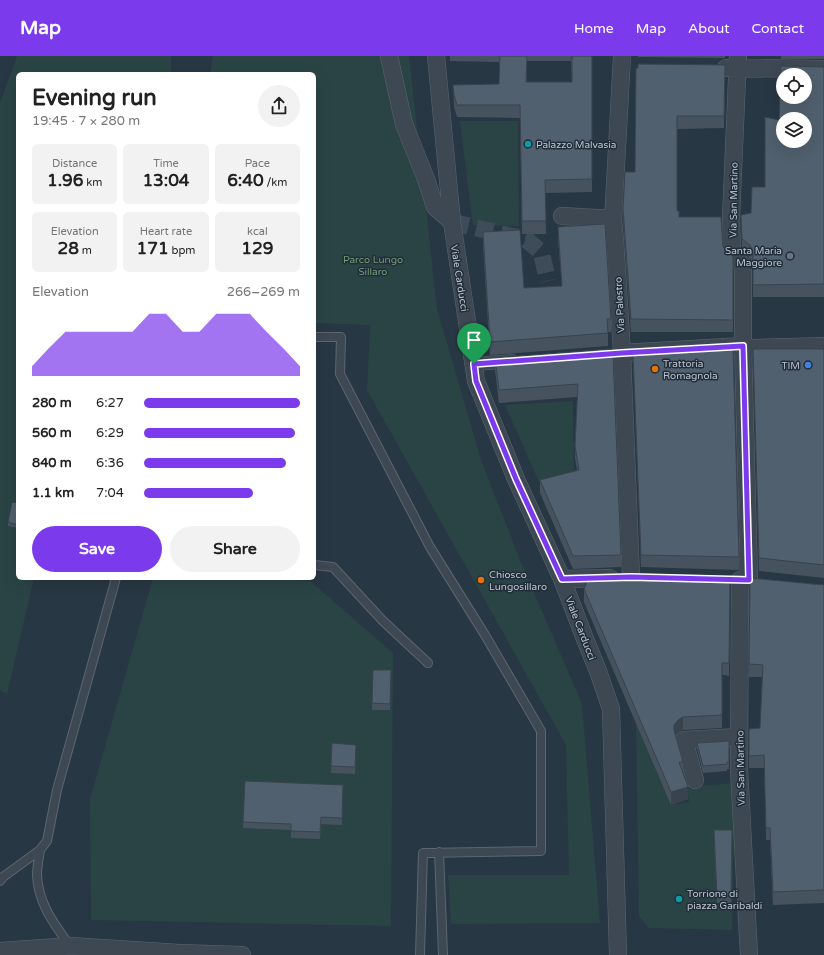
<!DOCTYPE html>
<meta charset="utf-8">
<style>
:root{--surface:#fff;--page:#f2f2f2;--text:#222;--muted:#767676;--accent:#7c3aed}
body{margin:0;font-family:"Varela Round",sans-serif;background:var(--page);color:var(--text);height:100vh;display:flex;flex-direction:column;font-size:15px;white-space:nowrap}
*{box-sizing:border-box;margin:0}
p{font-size:13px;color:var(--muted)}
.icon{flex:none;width:22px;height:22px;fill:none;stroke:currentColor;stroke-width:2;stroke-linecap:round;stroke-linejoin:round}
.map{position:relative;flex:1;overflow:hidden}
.drawer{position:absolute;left:16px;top:16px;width:300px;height:508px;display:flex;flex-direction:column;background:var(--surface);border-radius:6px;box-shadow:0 4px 16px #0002}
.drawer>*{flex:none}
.buttons{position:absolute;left:776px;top:12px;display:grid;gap:8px}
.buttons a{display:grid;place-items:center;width:36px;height:36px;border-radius:50%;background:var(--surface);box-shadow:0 4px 16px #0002;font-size:20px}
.pin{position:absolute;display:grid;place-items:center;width:34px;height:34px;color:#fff;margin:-41px -17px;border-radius:50% 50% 50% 0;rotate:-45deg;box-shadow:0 0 4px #0007}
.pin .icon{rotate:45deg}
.round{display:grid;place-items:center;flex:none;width:42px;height:42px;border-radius:21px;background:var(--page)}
.summary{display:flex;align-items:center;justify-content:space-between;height:68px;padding:0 16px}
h1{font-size:22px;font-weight:700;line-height:30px}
.figures{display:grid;grid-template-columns:repeat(3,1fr);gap:6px;height:68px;padding:4px 16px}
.figures div{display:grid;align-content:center;border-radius:6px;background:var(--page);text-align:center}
.figures b{font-size:17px;font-weight:700}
.figures small{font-size:11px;font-weight:400}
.figures p{font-size:11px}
.chart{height:112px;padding:8px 16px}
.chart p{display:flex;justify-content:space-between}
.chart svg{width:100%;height:72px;margin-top:4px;fill:var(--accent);opacity:.7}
.primary-button{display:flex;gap:8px;margin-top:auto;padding:8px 16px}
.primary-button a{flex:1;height:46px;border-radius:24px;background:var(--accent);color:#fff;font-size:16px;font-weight:700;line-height:46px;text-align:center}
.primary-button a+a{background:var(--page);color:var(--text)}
ul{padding:0 16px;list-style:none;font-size:13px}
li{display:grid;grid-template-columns:64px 48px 1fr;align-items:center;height:30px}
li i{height:10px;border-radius:5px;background:var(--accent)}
header{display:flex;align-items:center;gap:24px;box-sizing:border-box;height:56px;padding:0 20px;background:var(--accent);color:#fff}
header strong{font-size:19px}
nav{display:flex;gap:22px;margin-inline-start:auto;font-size:14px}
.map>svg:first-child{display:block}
</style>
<header>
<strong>Map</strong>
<nav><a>Home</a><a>Map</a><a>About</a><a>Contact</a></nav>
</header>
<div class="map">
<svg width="824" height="899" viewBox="0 0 824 899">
<rect width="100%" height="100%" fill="#283744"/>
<path fill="#2a4445" d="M17 0H171V18H18V522H34L7 638 0 634V47Z
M213 0H409L437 253 482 407 520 504 582 648 600 867 451 868 448 819H569L566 689 367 334 370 269 314 267V18H210Z
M460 65H518L519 170 473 169Z
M573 345 574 421 539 426 505 349Z
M153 522H256L310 525 393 597 391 870 91 864 90 743Z
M636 666 671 749 689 746 687 731 735 727 732 874 649 872 639 860Z"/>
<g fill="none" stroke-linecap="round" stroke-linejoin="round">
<path stroke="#3e4c59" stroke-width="17" stroke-dasharray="17 8" stroke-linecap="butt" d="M452 166 527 184 541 196 548 225"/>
<defs>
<path id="service" d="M314 281H341L340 318 430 491 485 579 541 675V795L423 797 420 899
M314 509 333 511 383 565 428 607
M40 794C39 802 37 811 37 819 38 847 54 868 70 890
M439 796 443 899
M0 825 3 821 40 794 47 785 57 734 116 522"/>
<path id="pedestrian" d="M474 308 512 305"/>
<path id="minor" d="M389 0 404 68 426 123 435 151 452 166
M436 0 452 166 476 325 516 423 562 523 585 583 598 615 611 653 618 899
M622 0 613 165 615 184 622 297 631 521
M738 0 731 161 732 200 743 209V290L749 524
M726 12 824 13
M562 160 613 163
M622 297 743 290 751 292 824 290
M562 523 610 522
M740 524 739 713 749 899
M695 724 684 684 739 681
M0 895 71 890 179 897 242 899"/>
</defs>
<use href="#service" stroke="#5b6671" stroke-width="10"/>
<use href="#pedestrian" stroke="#5b6671" stroke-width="14"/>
<use href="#minor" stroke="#5b6671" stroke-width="18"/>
<use href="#service" stroke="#3d4853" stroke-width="8"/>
<use href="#pedestrian" stroke="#3d4853" stroke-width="13"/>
<use href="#minor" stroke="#3d4853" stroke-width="17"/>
</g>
<path fill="#46535f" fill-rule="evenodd" d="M450 0H592V136L545 137 546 178H522L520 62 457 61 454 51 453 29 499 28V6L450 5ZM527 5H571L572 26H527Z
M638 0H725V2L638 1Z
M781 0H824V3H781Z
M725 9 724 72 677 73V155L679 161 723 191 733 201V276H631L623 165V152L635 116 636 12Z
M824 11V241H753V209L750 202 742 195 741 159 751 157 765 131 779 64Z
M558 171 611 263V276H608V290L490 299 483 189V176L524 232 562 230 558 184Z
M609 293 621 499V511L573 513 540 437V424L577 414 575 402 577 341 499 347 495 314V302Z
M753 293H824V522L759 515Z
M633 298 739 501V514L641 511Z
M18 447V472L8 470V466Z
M730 521 729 620 722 619V672L683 674 678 676 676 679 683 706V717L688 743 671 749 584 546V533Z
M750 522 824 529V847L773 849 770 784H766L764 712H749V673L760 672 762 621H749Z
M391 614 390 654H372V647Z
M729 685V713H727V715L703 717 697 693V687Z
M356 695 355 718 331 717V710Z
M343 729 342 769 321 768 320 783 291 782V774L243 772V766Z
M732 774 731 847H717L714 781Z"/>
<path fill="#39434d" d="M683 661V674L678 676 674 681V669L678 664Z
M688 731V743L671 749V736Z"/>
<path fill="#51606e" stroke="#39434d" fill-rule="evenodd" d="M500 0H527L526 26H572V0H592V123L545 124 546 165H522L520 49H457L454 39 453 29 499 28Z
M638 8 725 9 724 60H677V155H679V161H721L723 191 733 201V264L631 263 623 152 625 116H635L636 12H638Z
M781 10 824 11V228L753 229V196L750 189 742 183 741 159 751 157 752 131H765V61L779 64ZM783 19H805V41H783ZM783 63H805V85H783Z
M605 168 611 263H607L608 277 490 286 483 176 520 174 524 232 562 230 558 171Z
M733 292 739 501 641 499 633 298Z
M609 293 610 299H613L621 499 573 500 540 424 579 414 575 390 578 328 499 334 495 302Z
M753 293H824V509L759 502Z
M12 446 18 447V469L8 466Z
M631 518 730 521 729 607H722V659L683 661 678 664 674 669V674L683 706H679L688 731 671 736 584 533 589 520Z
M750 522 824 529V834L773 836 770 772H766L764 699 749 700V673L760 672 763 609 749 608Z
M373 614H391L390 648 372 647Z
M729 685V706H727V708L703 710 697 687Z
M332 687 356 689 355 711 331 710Z
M245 725 343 729 342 762 321 761 320 776 291 775V768L243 766Z
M714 774H732L731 840H717Z"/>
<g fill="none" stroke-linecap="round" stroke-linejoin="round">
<defs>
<path id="route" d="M743 290 749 524 631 521 562 523 516 423 476 325 474 308 622 297Z"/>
</defs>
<use href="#route" stroke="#fff" stroke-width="8"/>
<use href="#route" stroke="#7c3aed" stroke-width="5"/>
</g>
<g fill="#0f9aa8" stroke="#212d39" stroke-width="1.5">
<circle cx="528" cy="88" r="4"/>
<circle cx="679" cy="843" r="4"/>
</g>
<circle fill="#6b7280" stroke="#212d39" stroke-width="1.5" cx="790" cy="200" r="4"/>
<circle fill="#3f7fe0" stroke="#212d39" stroke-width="1.5" cx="808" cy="309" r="4"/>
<g fill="#e8710a" stroke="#212d39" stroke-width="1.5">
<circle cx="655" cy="313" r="4"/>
<circle cx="481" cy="524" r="4"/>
</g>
<g text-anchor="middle" stroke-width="3" stroke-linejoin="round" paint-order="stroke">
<g font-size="10" fill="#bac3cd" stroke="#212d39" text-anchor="start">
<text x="536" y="92">Palazzo Malvasia</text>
<text x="782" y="198" text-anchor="end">Santa Maria<tspan x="782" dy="12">Maggiore</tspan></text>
<text x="663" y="311">Trattoria<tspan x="663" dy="12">Romagnola</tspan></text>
<text x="800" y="313" text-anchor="end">TIM</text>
<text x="489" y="522">Chiosco<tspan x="489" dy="12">Lungosillaro</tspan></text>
<text x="687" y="841">Torrione di<tspan x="687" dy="12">piazza Garibaldi</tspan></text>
</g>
<g font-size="10" fill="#bac3cd" stroke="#212d39">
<text transform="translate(733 144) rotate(-89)" y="4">Via San Martino</text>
<text transform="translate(460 222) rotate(81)" y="4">Viale Carducci</text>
<text transform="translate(619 249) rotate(-93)" y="4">Via Palestro</text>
<text transform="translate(581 572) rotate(69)" y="4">Viale Carducci</text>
<text transform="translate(740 712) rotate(-91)" y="4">Via San Martino</text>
</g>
<g font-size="10" fill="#729d77" stroke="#212d39">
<text x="373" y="207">Parco Lungo<tspan x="373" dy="12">Sillaro</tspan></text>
</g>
</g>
</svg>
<div class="buttons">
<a><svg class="icon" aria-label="locate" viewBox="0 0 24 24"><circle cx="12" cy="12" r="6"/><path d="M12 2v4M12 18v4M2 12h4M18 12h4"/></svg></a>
<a><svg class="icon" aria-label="layers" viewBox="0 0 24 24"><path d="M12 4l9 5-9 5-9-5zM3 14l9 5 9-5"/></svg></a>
</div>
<div class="pin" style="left:474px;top:308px;background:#1e9e55"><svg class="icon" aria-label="arrive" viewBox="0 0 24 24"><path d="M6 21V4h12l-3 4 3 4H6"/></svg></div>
<section class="drawer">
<div class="summary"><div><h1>Evening run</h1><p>19:45 · 7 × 280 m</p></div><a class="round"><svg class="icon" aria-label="share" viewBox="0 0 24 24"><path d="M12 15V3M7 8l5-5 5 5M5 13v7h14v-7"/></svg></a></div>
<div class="figures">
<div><p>Distance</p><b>1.96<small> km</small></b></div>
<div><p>Time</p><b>13:04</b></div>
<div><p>Pace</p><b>6:40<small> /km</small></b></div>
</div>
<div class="figures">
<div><p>Elevation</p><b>28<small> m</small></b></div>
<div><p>Heart rate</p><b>171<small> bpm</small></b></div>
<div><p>kcal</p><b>129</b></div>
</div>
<div class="chart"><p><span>Elevation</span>266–269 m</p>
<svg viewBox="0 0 160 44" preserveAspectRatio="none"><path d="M0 44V38L10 27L20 17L30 17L40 17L50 17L60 17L70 6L80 6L90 17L100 17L110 6L120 6L130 6L140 17L150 27L160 38V44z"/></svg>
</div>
<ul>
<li><b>280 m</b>6:27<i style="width:100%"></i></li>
<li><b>560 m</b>6:29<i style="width:97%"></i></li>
<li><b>840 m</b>6:36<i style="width:91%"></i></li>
<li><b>1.1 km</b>7:04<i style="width:70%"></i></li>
</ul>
<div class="primary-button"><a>Save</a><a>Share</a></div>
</section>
</div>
